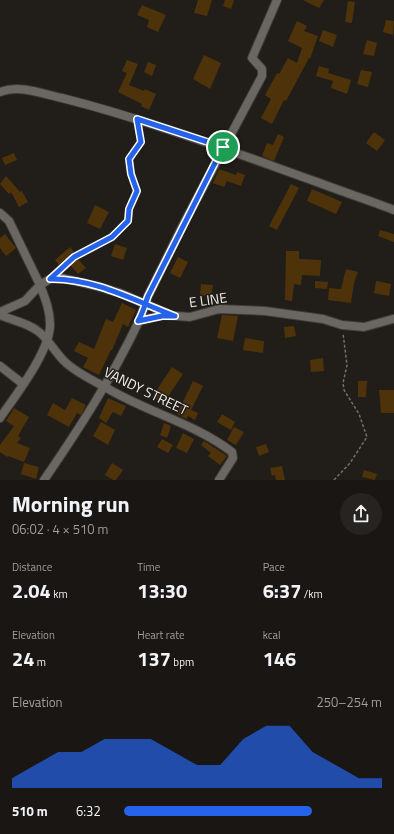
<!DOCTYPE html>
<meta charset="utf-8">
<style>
:root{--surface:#191613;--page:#262321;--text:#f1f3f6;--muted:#9f9fa0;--accent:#2563eb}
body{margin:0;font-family:"Titillium Web",sans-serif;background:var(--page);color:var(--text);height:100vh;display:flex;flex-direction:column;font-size:15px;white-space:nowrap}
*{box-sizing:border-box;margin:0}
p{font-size:13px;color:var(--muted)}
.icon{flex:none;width:22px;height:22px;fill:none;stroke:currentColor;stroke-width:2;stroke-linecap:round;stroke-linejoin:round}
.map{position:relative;height:480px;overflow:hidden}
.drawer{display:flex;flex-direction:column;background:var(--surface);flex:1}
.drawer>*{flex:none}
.pin{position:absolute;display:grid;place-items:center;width:34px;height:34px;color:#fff;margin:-17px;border:2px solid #fff;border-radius:50%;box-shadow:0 1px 4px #0007}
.round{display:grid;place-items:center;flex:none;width:42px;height:42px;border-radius:21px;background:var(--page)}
.summary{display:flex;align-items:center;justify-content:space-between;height:68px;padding:0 12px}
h1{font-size:22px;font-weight:700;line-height:30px}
.metrics{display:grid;grid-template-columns:repeat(3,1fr);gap:6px;height:68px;padding:4px 12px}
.metrics div{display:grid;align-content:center}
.metrics b{font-size:20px;font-weight:700}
.metrics small{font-size:11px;font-weight:400}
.metrics p{font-size:11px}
.chart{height:112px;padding:8px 12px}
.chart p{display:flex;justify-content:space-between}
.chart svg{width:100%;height:72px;margin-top:4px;fill:var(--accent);opacity:.7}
ul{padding:0 12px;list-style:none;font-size:13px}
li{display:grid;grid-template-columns:64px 48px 1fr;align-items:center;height:30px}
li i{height:10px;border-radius:5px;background:var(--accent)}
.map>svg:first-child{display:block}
</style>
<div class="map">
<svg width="394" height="480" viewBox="0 0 394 480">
<rect width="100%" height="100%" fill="#211d19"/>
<path fill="#4e330a" d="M198 0H212L207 16 194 13Z
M225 0H234L231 9 223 6Z
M303 0H324L319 8Z
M348 1 355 2 352 23 345 22Z
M142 5 166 15 158 32 147 27 149 20 137 15Z
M386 20 394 21 393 35 383 32Z
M297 21 307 26 304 31 318 36 310 59 309 58 286 101 284 100 272 124 261 118 271 99 265 95 277 73 279 74 288 58 297 63 302 48 288 41Z
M323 30 337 35 333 47 319 41Z
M367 40 377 43 374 56 363 54Z
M204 55 221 63 210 89 193 79Z
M127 60 138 64 129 85 144 91 145 89 156 94 149 110 141 106 142 104 118 92 127 73 122 71Z
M148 62 156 65 152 76 144 72Z
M319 66 329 69 328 73 351 80 347 94 331 88 333 81 316 76Z
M361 70 372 72 368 87 357 84Z
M374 132 385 140 377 151 366 143Z
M278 134 284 137 274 161 262 156 267 143 273 145Z
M14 153 17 160 5 165 2 158Z
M219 169 236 175 237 172 245 175 241 186 227 181 224 187 213 183Z
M6 176 20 192 22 191 28 202 19 207 11 192 9 194 0 184Z
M291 184 299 188 277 230 269 226Z
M312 189 342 202 336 214 307 201Z
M95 205 109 212 100 229 87 223Z
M380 230 394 234V242L378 236Z
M5 234 16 248 6 256 0 248V238Z
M115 244 127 248 123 260 111 256Z
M70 247 74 252 70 255 74 260 77 258 86 268 78 274 65 259 59 265 55 260Z
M286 251H299V259L321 260 320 276 302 275 301 285 294 284 292 301 285 300Z
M178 257 188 262 180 278 170 273Z
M346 269 358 272 354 283 351 303 328 300 329 288 341 289Z
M315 281 328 282 327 289 315 288Z
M376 281 391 284 389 296 374 293Z
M201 284 213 285 211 296 200 295Z
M122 303 136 310 128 327 123 324 112 350H111L99 375 83 367 88 358 74 351 79 342 94 349 106 319 113 322Z
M222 315 238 316 233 341 217 338Z
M294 326 296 336 285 338 284 327Z
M245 338 264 341 263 353 243 350Z
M323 358 324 371 311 372 310 360Z
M172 367 183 374 163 404 152 397Z
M193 381 203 386 191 410 198 413 195 420 188 416 186 419 177 414Z
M358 381H367L366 397H358Z
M379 390H394V413H381Z
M72 398 86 405 81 415 77 413 69 427 47 415 53 403 65 410Z
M108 398 126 406 121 416 113 412 106 423 99 418Z
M14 408 29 417 18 436 21 438 17 443 30 448 24 462 8 456 7 457 0 452V445L14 426 6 421Z
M222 414 235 422 231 430 217 422Z
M101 422 115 430 108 445 93 436Z
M164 423 171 426 167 438 160 435Z
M234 427 244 432 236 445 227 440Z
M183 433 194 439 187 453 176 448Z
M162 439 173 445 168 453 157 447Z
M204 441 227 456 220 465 208 456 211 453 201 445Z
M266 444 269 452 259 456 256 447Z
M24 463 39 467 36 479 21 474Z
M112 463 123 470 116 480H113L105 475Z
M282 466 285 480H276L275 475 272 476 270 468Z
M364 470 377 474 375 480 362 477Z"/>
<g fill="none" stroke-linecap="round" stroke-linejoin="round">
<defs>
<path id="minor" d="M0 92C19 84 43 94 62 98 149 120 233 152 317 182 343 192 369 200 394 210
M0 213 9 221 40 285 25 301 0 312
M0 315C13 321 27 322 39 332 49 340 55 352 64 361 75 372 92 380 105 387 146 412 194 423 232 452L233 458 219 480
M139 321 148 296 185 221 262 76V69L252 58 277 0
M0 366 23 384
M0 418C15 396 51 350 50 324 50 310 45 298 40 285L50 279 62 278 96 286 120 293 169 314
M44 480C79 429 112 378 139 321L163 315 190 317 219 309 265 311 323 319 342 325 364 327 393 319"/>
</defs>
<use href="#minor" stroke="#3d3b38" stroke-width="10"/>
<path stroke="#726f6c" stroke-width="1.5" stroke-dasharray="3 2" stroke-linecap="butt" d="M58 270 74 257 112 237 122 227 127 221 129 209 137 191 131 174 129 159 141 142 139 129
M334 480 350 463 367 437 359 414 344 390 343 383 347 365 343 333"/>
<use href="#minor" stroke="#6a6661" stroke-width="8"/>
</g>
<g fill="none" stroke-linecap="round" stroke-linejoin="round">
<defs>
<path id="route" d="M223 147 137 119 141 142 129 159 131 174 137 191 129 209 128 221 112 237 74 257 50 279C94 278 135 301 175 316H162L138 321C143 313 145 304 148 296L223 147"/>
</defs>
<use href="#route" stroke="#fff" stroke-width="8"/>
<use href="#route" stroke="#2563eb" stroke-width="5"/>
</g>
<g text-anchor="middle" stroke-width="3" stroke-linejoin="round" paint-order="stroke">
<g font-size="14" fill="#f1efec" stroke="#211d19">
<text transform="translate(208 300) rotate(-8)" y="5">E LINE</text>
<text transform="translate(146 391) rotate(26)" y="5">VANDY STREET</text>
</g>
</g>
</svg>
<div class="pin" style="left:223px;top:147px;background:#1e9e55"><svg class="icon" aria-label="arrive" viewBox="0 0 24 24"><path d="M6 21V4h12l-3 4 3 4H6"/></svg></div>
</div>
<section class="drawer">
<div class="summary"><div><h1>Morning run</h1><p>06:02 · 4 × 510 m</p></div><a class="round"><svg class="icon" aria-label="share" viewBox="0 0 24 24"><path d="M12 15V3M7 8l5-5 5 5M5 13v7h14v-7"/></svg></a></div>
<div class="metrics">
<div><p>Distance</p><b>2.04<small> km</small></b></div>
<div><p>Time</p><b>13:30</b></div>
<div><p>Pace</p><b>6:37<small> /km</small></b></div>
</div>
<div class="metrics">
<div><p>Elevation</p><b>24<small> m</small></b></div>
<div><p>Heart rate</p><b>137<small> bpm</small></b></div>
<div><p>kcal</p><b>146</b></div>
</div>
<div class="chart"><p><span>Elevation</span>250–254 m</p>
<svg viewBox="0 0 160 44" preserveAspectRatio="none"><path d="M0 44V38L10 30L20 22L30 22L40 14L50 14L60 14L70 22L80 30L90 30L100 14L110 6L120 6L130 22L140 30L150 38L160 38V44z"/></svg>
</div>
<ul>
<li><b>510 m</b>6:32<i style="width:73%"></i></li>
</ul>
</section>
